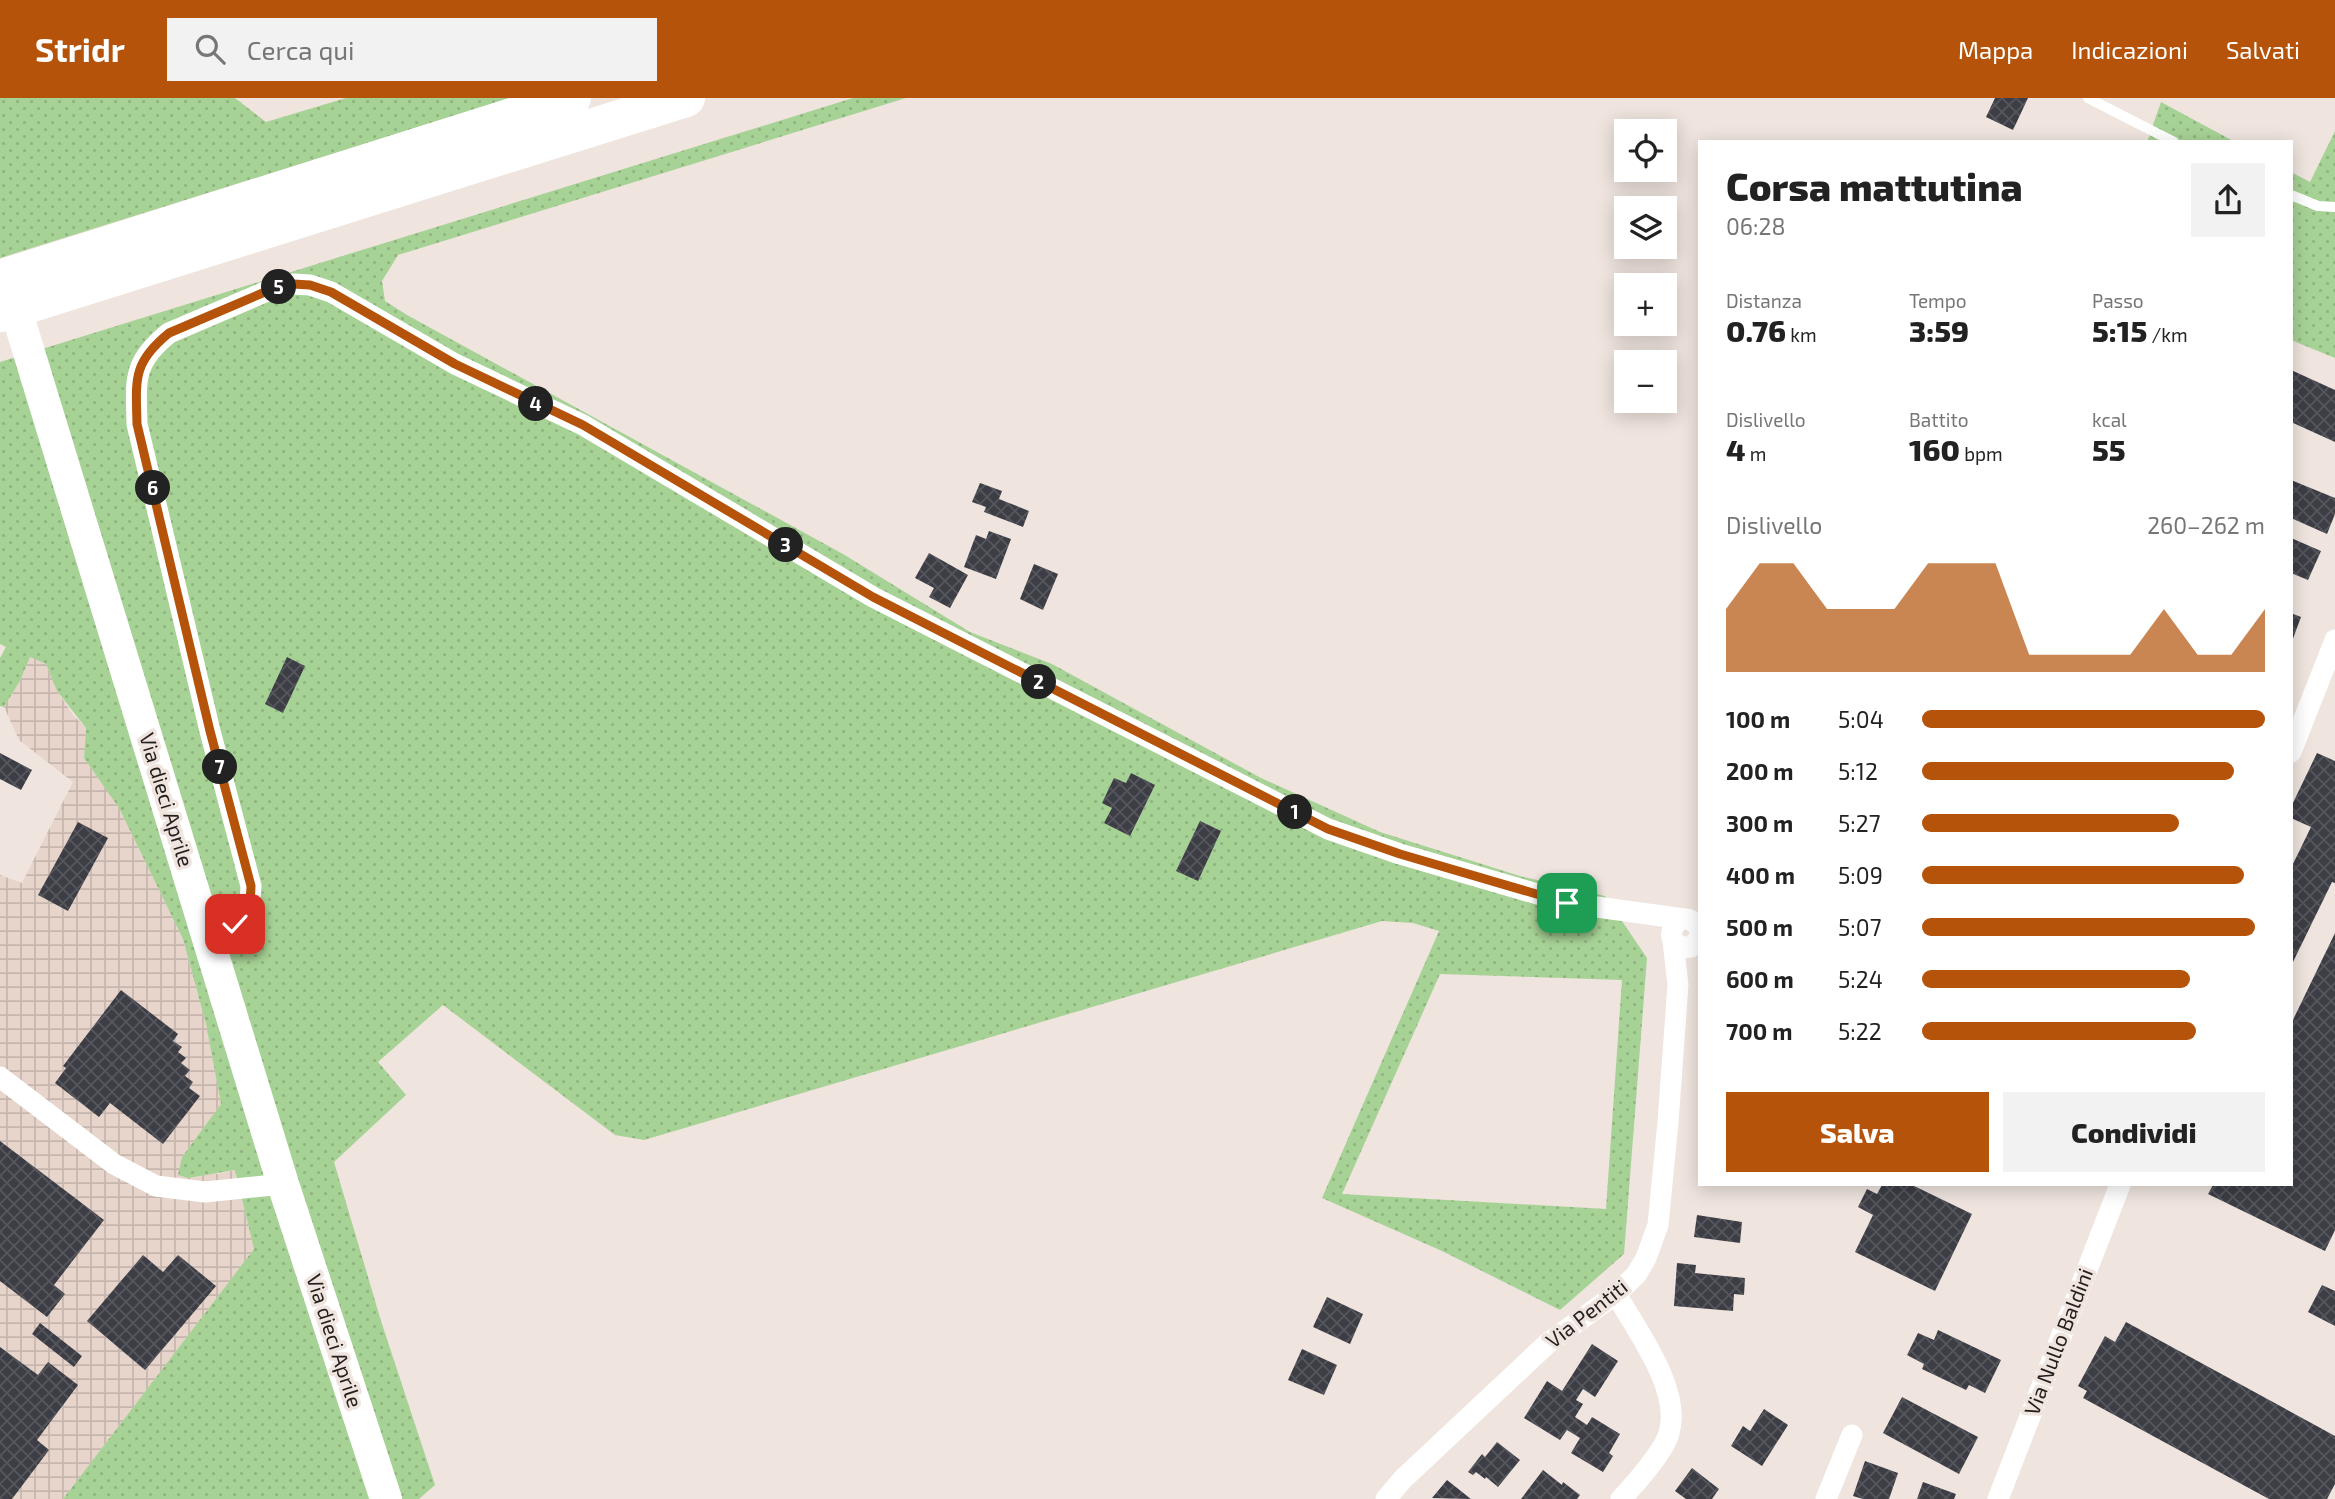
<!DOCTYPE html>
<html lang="it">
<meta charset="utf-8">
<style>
:root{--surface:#fff;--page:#f2f2f2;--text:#222;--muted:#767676;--accent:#b45309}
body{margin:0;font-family:"Exo 2",sans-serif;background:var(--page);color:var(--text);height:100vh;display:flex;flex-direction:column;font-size:26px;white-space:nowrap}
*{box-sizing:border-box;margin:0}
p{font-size:23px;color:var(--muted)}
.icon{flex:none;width:38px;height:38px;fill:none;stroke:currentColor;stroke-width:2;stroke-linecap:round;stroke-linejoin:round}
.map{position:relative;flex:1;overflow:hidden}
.sheet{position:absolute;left:1698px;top:42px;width:595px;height:1046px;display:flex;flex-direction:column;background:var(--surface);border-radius:0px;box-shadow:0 4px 18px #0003}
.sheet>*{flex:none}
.tools{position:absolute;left:1614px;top:21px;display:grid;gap:14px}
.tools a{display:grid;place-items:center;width:63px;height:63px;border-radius:0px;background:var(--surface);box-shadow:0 4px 18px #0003;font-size:35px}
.pin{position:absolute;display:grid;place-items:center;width:60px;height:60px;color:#fff;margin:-30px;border-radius:14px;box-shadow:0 4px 10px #0006}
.km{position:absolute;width:35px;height:35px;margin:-18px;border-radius:50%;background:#222;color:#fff;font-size:19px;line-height:35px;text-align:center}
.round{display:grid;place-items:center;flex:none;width:74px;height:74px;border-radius:0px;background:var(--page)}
.headline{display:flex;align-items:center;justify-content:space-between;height:119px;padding:0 28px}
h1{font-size:38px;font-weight:800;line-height:52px}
.metrics{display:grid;grid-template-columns:repeat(3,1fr);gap:10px;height:119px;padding:7px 28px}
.metrics div{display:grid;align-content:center}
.metrics b{font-size:30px;font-weight:800}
.metrics small{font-size:19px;font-weight:400}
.metrics p{font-size:19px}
.chart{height:196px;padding:14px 28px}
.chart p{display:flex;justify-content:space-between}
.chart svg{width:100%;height:126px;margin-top:7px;fill:var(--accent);opacity:.7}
.cta{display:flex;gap:14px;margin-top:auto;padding:14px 28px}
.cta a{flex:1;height:80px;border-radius:0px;background:var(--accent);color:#fff;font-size:28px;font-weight:800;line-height:80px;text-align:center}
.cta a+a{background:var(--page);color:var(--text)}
ul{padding:0 28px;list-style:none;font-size:23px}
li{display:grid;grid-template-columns:112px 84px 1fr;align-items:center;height:52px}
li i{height:18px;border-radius:9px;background:var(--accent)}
header{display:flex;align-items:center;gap:42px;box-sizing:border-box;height:98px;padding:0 35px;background:var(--accent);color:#fff}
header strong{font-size:33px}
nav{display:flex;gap:38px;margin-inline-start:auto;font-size:24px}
.search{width:490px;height:63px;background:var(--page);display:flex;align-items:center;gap:18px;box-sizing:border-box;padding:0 24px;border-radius:0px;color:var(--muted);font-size:26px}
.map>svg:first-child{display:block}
</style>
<header>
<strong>Stridr</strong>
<div class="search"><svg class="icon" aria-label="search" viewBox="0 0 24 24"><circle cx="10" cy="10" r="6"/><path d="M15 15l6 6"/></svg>Cerca qui</div>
<nav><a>Mappa</a><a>Indicazioni</a><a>Salvati</a></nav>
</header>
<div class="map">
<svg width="2335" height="1401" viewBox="0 0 2335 1401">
<defs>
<pattern id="industrial-grid" width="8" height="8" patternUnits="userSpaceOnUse" patternTransform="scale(1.75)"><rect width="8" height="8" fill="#e7d5cb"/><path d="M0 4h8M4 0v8" fill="none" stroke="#c6b6ae"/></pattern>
<pattern id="grass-dots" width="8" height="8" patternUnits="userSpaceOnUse" patternTransform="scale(1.75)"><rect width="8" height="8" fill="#a7d295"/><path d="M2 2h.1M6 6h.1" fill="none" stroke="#8fb480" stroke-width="1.8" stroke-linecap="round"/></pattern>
<pattern id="building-cross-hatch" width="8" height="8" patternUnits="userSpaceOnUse" patternTransform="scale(1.75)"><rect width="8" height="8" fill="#3c3d45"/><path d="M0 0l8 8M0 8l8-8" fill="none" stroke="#56565d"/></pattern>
</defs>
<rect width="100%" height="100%" fill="#efe4de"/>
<path fill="url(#industrial-grid)" d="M30 559 46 566 57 593 74 618 86 630 84 660 119 710 183 841 206 926 221 1006 182 1059 217 1076 235 1072 254 1151 63 1401H0V777L22 785 73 684 19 642 4 609 20 583Z"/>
<path fill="url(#grass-dots)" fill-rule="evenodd" d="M0 0H235L266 24 346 0H511L0 160Z
M853 0H906L398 157 382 183 385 203 407 217 843 456 970 534 1052 566 1261 680 1380 734 1520 778 1605 798 1647 860 1624 1156 1560 1212 1442 1153 1322 1100 1439 833 1413 825 1382 823 644 1042 615 1037 443 907 378 964 406 997 334 1064 381 1223 435 1387 419 1401H63L254 1151 235 1072 188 1080 178 1077 182 1059 221 1006 206 926 183 841 119 710 84 660 86 630 57 593 46 566 30 559 20 583 4 609 0 608V560L6 549 0 546V264ZM1440 876 1622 882 1606 1111 1342 1096Z
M2161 4 2235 44H2147Z
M2335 33V260L2291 242V74L2310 84Z"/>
<path fill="url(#building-cross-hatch)" d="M1995 0H2028L2013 32 1986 19Z
M2291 272 2335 292V344L2291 324Z
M2291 382 2335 400V416L2327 436 2291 420Z
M980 385 1002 393 999 401 1029 413 1023 429 984 414 986 409 972 404Z
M989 433 1011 441 996 481 964 469 976 437 986 441Z
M2291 440 2321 453 2308 482 2291 475Z
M929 455 968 477 950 510 929 499 934 490 915 480Z
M1034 466 1058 476 1043 512 1020 501Z
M2291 515 2301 519 2291 546Z
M287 559 305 568 283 615 265 606Z
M0 655 32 672 21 692 0 681Z
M2317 655 2335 663V785L2332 784 2291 868V770L2311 729 2291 720V709Z
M1131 675 1155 687 1130 738 1104 725 1112 710 1102 705 1114 680 1126 685Z
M1200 723 1221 733 1198 783 1176 773Z
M78 724 108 740 68 813 38 797Z
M2335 835V1132L2325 1153 2208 1096 2213 1087H2291V926Z
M121 892 178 936 173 943 182 949 178 954 186 960 181 965 190 972 185 978 193 984 189 990 200 998 163 1046 110 1005 99 1019 55 985 66 970 63 968Z
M0 1043 104 1122 54 1187 65 1196 47 1219 0 1183Z
M1882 1087H1912L1972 1116 1935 1193 1855 1154 1873 1117 1858 1109 1867 1091 1877 1096Z
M1697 1117 1742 1124 1740 1145 1694 1139Z
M143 1157 163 1174 178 1157 216 1188 145 1272 87 1223Z
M1677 1165 1696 1167 1695 1175 1745 1180 1744 1197 1734 1196 1733 1213 1674 1208Z
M2322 1187 2335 1193V1228L2308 1214Z
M1327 1199 1363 1216 1350 1246 1313 1229Z
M2126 1224 2335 1338V1386L2327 1401H2269L2083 1300 2087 1293 2078 1288 2105 1238 2115 1244Z
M40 1225 82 1258 74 1269 32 1236Z
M1938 1232 2001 1262 1985 1295 1969 1287 1966 1292 1922 1271 1924 1266 1907 1257 1918 1235 1934 1242Z
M1592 1246 1618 1263 1595 1299 1583 1291 1576 1302 1583 1306 1575 1319 1587 1327 1592 1319 1620 1336 1609 1355 1613 1358 1603 1374 1571 1355 1580 1340 1567 1332 1560 1342 1524 1320 1547 1283 1562 1293Z
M0 1249 38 1277 48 1264 78 1287 37 1342 49 1352 12 1401H0Z
M1302 1251 1337 1267 1324 1297 1288 1282Z
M1902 1299 1978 1339 1959 1376 1883 1335Z
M1764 1311 1788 1327 1762 1368 1731 1348 1743 1328 1750 1333Z
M1497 1344 1520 1362 1498 1389 1486 1379 1485 1381 1476 1374 1473 1377 1468 1374 1482 1356 1485 1359Z
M1865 1363 1898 1375 1889 1401H1863L1853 1398Z
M1692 1370 1719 1391 1712 1401H1686L1675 1393Z
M1543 1372 1562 1387 1563 1384 1580 1397 1577 1401H1521Z
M1447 1382 1471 1401 1432 1400Z
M1923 1384 1956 1396 1954 1401H1917Z"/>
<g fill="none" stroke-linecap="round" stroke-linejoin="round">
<path stroke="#fff" stroke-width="10" d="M2088 0 2174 44
M2291 97 2318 108 2335 109"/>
<path stroke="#fff" stroke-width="21" d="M2291 654 2335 542
M1699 830C1678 801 1654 852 1691 849L1699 841
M207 837C235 831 251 818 251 788L210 633 137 326C136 282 132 265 169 235L272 191 293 186 310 187 331 194 455 266 583 327 873 499 1328 731 1400 756 1568 805 1684 821
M0 979 114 1066 156 1088 205 1094 283 1086
M1616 1196C1637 1233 1682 1292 1669 1335 1665 1352 1634 1387 1621 1401
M1386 1401 1403 1381 1548 1245 1616 1196 1636 1177 1646 1160 1658 1127 1668 1024 1678 887 1673 843
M1826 1401 1852 1337
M1998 1401 2120 1087"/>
<path stroke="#fff" stroke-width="32" d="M9 189 283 1086 386 1401"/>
<path stroke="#fff" stroke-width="38" d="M0 181 572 0
M0 215 686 0"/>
</g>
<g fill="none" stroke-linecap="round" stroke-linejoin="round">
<defs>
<path id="route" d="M235 826C246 814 251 805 251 788L210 633 137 326C136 282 132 265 169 235L272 191 293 186 310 187 331 194 455 266 583 327 873 499 1328 731 1400 756 1567 805"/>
</defs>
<use href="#route" stroke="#fff" stroke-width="14"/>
<use href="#route" stroke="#b45309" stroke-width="9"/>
</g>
<g text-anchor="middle" stroke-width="7" stroke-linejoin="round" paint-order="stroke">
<g font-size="21" fill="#231f1d" stroke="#efe4de">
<text transform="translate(166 702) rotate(73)" y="7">Via dieci Aprile</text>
<text transform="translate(1587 1216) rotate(-38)" y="7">Via Pentiti</text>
<text transform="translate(334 1243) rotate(72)" y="7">Via dieci Aprile</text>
<text transform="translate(2059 1244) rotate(-69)" y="7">Via Nullo Baldini</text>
</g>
</g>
</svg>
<div class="tools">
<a><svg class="icon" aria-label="locate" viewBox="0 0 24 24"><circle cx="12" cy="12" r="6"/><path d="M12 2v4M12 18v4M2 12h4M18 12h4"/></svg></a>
<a><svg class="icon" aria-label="layers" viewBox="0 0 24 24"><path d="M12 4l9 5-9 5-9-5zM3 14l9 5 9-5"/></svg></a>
<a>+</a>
<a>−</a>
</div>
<div class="pin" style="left:1567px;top:805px;background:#1e9e55"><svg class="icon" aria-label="arrive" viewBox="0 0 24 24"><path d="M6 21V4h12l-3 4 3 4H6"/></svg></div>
<div class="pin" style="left:235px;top:826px;background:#d93025"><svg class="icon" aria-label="check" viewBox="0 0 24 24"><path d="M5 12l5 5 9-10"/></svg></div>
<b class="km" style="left:1295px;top:714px">1</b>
<b class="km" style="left:1039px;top:584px">2</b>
<b class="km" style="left:786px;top:447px">3</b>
<b class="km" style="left:536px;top:306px">4</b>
<b class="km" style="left:279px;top:189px">5</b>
<b class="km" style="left:153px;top:390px">6</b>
<b class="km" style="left:220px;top:669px">7</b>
<section class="sheet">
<div class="headline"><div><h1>Corsa mattutina</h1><p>06:28</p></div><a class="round"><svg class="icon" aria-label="share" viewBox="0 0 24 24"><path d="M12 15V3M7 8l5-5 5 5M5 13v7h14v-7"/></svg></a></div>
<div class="metrics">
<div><p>Distanza</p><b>0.76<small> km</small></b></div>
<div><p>Tempo</p><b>3:59</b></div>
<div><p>Passo</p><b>5:15<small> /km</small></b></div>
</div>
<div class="metrics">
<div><p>Dislivello</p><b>4<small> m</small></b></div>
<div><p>Battito</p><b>160<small> bpm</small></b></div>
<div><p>kcal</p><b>55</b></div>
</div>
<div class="chart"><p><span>Dislivello</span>260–262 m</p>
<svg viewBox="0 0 160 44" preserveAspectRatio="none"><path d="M0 44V22L10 6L20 6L30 22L40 22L50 22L60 6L70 6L80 6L90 38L100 38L110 38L120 38L130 22L140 38L150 38L160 22V44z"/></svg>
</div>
<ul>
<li><b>100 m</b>5:04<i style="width:100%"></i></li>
<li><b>200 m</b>5:12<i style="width:91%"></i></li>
<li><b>300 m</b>5:27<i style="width:75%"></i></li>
<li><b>400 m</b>5:09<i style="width:94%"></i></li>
<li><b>500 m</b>5:07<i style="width:97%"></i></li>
<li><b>600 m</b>5:24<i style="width:78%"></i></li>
<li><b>700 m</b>5:22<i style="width:80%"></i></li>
</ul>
<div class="cta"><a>Salva</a><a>Condividi</a></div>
</section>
</div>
